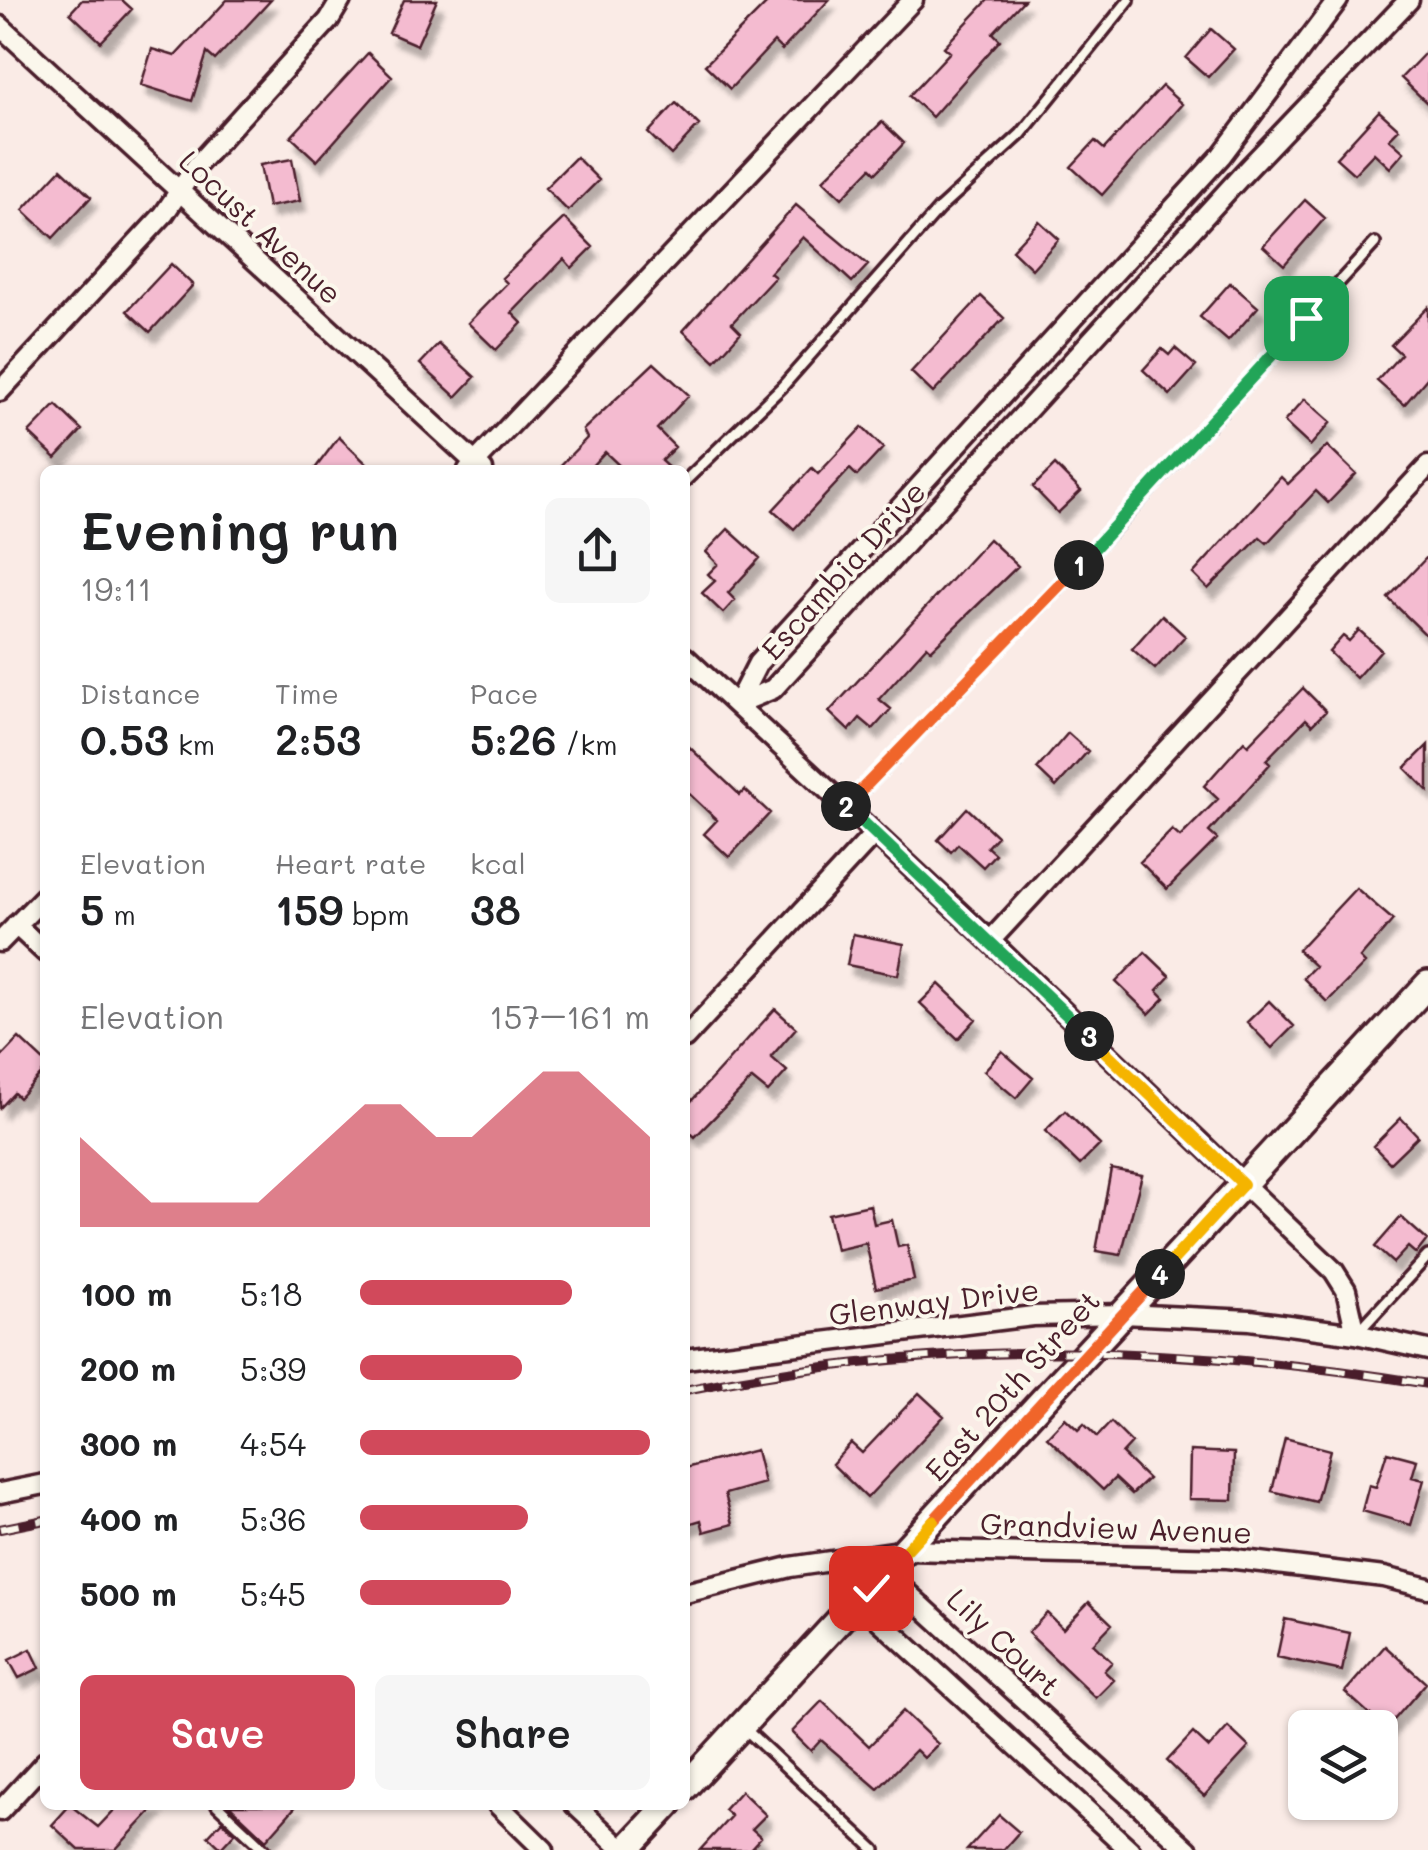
<!DOCTYPE html>
<meta charset="utf-8">
<style>
:root{--surface:#fff;--page:#f6f6f6;--text:#202124;--muted:#757577;--accent:#d1495b}
body{margin:0;font-family:Mali,sans-serif;background:var(--page);color:var(--text);height:100vh;display:flex;flex-direction:column;font-size:38px;white-space:nowrap}
*{box-sizing:border-box;margin:0}
p{font-size:32px;color:var(--muted)}
.icon{flex:none;width:55px;height:55px;fill:none;stroke:currentColor;stroke-width:2;stroke-linecap:round;stroke-linejoin:round}
.map{position:relative;flex:1;overflow:hidden}
.details{position:absolute;left:40px;top:465px;width:650px;height:1345px;display:flex;flex-direction:column;background:var(--surface);border-radius:15px;box-shadow:0 2px 8px #0004}
.details>*{flex:none}
.tools{position:absolute;left:1288px;top:1710px;display:grid;gap:20px}
.tools a{display:grid;place-items:center;width:110px;height:110px;border-radius:15px;background:var(--surface);box-shadow:0 2px 8px #0004;font-size:50px}
.pin{position:absolute;display:grid;place-items:center;width:85px;height:85px;color:#fff;margin:-42px;border-radius:20px;box-shadow:0 5px 15px #0006}
.km{position:absolute;width:50px;height:50px;margin:-25px;border-radius:50%;background:#222;color:#fff;font-size:28px;line-height:50px;text-align:center}
.round{display:grid;place-items:center;flex:none;width:105px;height:105px;border-radius:15px;background:var(--page)}
.head{display:flex;align-items:center;justify-content:space-between;height:170px;padding:0 40px}
h1{font-size:55px;font-weight:600;line-height:75px}
.stats{display:grid;grid-template-columns:repeat(3,1fr);gap:15px;height:170px;padding:10px 40px}
.stats div{display:grid;align-content:center}
.stats b{font-size:42px;font-weight:600}
.stats small{font-size:28px;font-weight:400}
.stats p{font-size:28px}
.chart{height:280px;padding:20px 40px}
.chart p{display:flex;justify-content:space-between}
.chart svg{width:100%;height:180px;margin-top:10px;fill:var(--accent);opacity:.7}
.cta{display:flex;gap:20px;margin-top:auto;padding:20px 40px}
.cta a{flex:1;height:115px;border-radius:15px;background:var(--accent);color:#fff;font-size:40px;font-weight:600;line-height:115px;text-align:center}
.cta a+a{background:var(--page);color:var(--text)}
ul{padding:0 40px;list-style:none;font-size:32px}
li{display:grid;grid-template-columns:160px 120px 1fr;align-items:center;height:75px}
li i{height:25px;border-radius:12px;background:var(--accent)}
.map>svg:first-child{display:block}
</style>
<div class="map">
<svg width="1428" height="1850" viewBox="0 0 1428 1850">
<defs>
<filter id="shadow"><feDropShadow dx="5.5" dy="10" stdDeviation="2.5" flood-color="#0004"/></filter>
</defs>
<rect width="100%" height="100%" fill="#faebe6"/>
<filter id="ink" filterUnits="userSpaceOnUse"><feTurbulence type="fractalNoise" baseFrequency=".01" numOctaves="2"/><feDisplacementMap in="SourceGraphic" scale="20" xChannelSelector="R" yChannelSelector="G"/><feConvolveMatrix kernelMatrix="1 2 1 2 8 2 1 2 1" color-interpolation-filters="sRGB"/></filter>
<g filter="url(#ink)">
<path fill="#f4bbd0" stroke="#4a1f2b" stroke-width="2.5" filter="url(#shadow)" d="M82 0H122L132 9 101 42 70 13Z
M227 0H271L215 60 207 53 192 101 141 85 152 49 175 56Z
M404 0H437L417 45 389 33Z
M770 0H829L782 50 774 42 730 89 705 65Z
M988 0H1024L993 33 1000 40 932 117 909 96 950 52 944 47Z
M1211 29 1234 49 1208 77 1186 58Z
M1428 50V104L1401 78Z
M368 53 392 76 317 161 291 137Z
M1162 86 1182 104 1102 195 1071 167 1095 141 1104 149Z
M676 103 699 125 671 155 648 133Z
M1379 111 1399 129 1389 139 1404 152 1390 168 1374 153 1354 174 1336 158Z
M882 122 904 143 876 173 871 168 842 198 823 180Z
M576 157 599 180 568 211 545 188Z
M292 159 300 201 268 207 260 165Z
M61 169 91 197 53 238 23 210Z
M1305 200 1325 218 1284 265 1263 246Z
M796 205 868 265 852 282 803 237 770 273 775 277 732 323 741 332 715 361 683 331Z
M564 218 593 247 572 268 564 259 512 313 522 323 496 350 468 323 507 283 502 278Z
M1039 221 1059 239 1032 269 1012 250Z
M171 264 193 285 150 332 127 311Z
M1230 283 1258 307 1228 341 1200 317Z
M981 296 1004 318 933 393 911 372Z
M1428 307V377L1404 405 1377 381 1401 354 1391 345Z
M439 344 475 377 456 397 420 364Z
M1175 348 1196 366 1170 395 1143 370 1162 349 1169 355Z
M654 363 689 395 657 429 675 447 661 461 671 470H624L605 452 588 470H556L587 438 583 430Z
M1305 399 1331 422 1310 446 1284 422Z
M56 405 82 430 56 458 29 433Z
M862 427 883 448 857 476 850 469 794 529 773 510 812 468 818 474Z
M339 437 373 470H314Z
M1327 446 1356 474 1328 503 1316 491 1267 543 1260 537 1208 589 1193 574 1281 477 1288 484Z
M1055 465 1081 491 1058 513 1033 487Z
M728 529 760 558 728 593 735 600 723 613 702 593 715 581 708 574 718 564 706 552Z
M989 539 1018 566 931 650 927 646 879 699 891 709 873 729 860 718 849 731 829 712Z
M1428 556V637L1388 598Z
M1162 615 1185 636 1155 669 1132 649Z
M1359 630 1381 650 1356 678 1329 652 1343 636 1349 641Z
M1303 688 1326 711 1312 725 1306 719 1266 760 1270 764 1209 832 1217 839 1167 889 1140 862 1172 830 1180 837 1218 799 1204 786 1244 741 1248 745Z
M1068 733 1088 751 1056 787 1037 769Z
M685 743 740 795 745 790 770 813 729 857 704 834 717 820 685 790Z
M1428 745V791L1405 768Z
M967 808 997 836 987 847 995 854 983 867 958 844 951 852 938 840Z
M1356 888 1393 920 1360 958 1365 963 1327 1002 1303 978 1315 966 1298 950Z
M853 934 904 944 898 975 847 965Z
M1145 952 1170 976 1157 990 1165 998 1149 1014 1116 982Z
M939 984 976 1019 958 1039 920 1003Z
M1269 1001 1294 1026 1272 1048 1247 1022Z
M775 1009 796 1028 771 1057 787 1071 768 1092 752 1079 695 1137 685 1128V1108Z
M19 1038 45 1062V1070L19 1098 14 1093 0 1108V1058Z
M1002 1051 1033 1078 1016 1098 984 1071Z
M1065 1111 1100 1145 1080 1165 1045 1131Z
M1401 1118 1418 1136 1390 1163 1373 1146Z
M1111 1169 1142 1175 1121 1255 1096 1251Z
M870 1205 874 1224 892 1220 898 1247 907 1245 914 1280 876 1288 866 1243 836 1250 828 1214Z
M1401 1217 1427 1240 1416 1254 1408 1247 1393 1263 1375 1247Z
M919 1393 944 1416 867 1498 832 1464 851 1443 862 1453Z
M1065 1418 1078 1430 1084 1424 1097 1437 1111 1422 1132 1443 1122 1454 1148 1479 1132 1494 1115 1478 1103 1490 1047 1437Z
M1285 1438 1330 1450 1316 1502 1272 1491Z
M756 1450 764 1483 725 1494 733 1524 704 1532 701 1520 685 1525V1468Z
M1190 1451 1234 1453 1233 1500 1189 1499Z
M1387 1452 1417 1460 1412 1477 1424 1480 1411 1525 1362 1511 1369 1485 1376 1487Z
M1089 1602 1112 1624 1093 1644 1112 1662 1104 1671 1114 1680 1096 1698 1028 1633 1047 1613 1063 1629Z
M1285 1619 1350 1633 1342 1671 1277 1657Z
M1385 1646 1426 1683 1386 1729 1345 1692Z
M31 1649 40 1668 19 1678 9 1660Z
M822 1701 869 1746 903 1711 938 1744 924 1758 916 1750 878 1789 821 1740 811 1751 792 1732Z
M1228 1727 1249 1747 1204 1796 1167 1761 1193 1733 1209 1748Z
M741 1791 766 1815 752 1829 761 1837 749 1850H700L731 1816 724 1810Z
M70 1805 98 1827 119 1805H157L115 1850H79L52 1825Z
M229 1805H297L266 1840Z
M999 1815 1019 1832 1003 1850H967Z
M222 1821 235 1833 221 1848 208 1836Z"/>
<g fill="none" stroke-linecap="round" stroke-linejoin="round">
<defs>
<path id="lane" d="M685 481 782 387 939 209 1021 134 1129 0
M846 807 1111 532 1375 243
M1358 1332 1428 1256
M744 1728 875 1850
M217 1805 265 1850"/>
<path id="street" d="M0 26 483 470
M0 391 164 214 197 165 329 20 341 0
M468 470 913 0
M685 657 990 941 1334 1271 1346 1290 1356 1334
M737 704 773 689 1243 174 1409 0
M737 704 758 663 1221 156 1338 0
M16 925 45 952
M990 941 1428 466
M0 942 45 896
M685 1038 874 834
M685 1359 1033 1316 1123 1314 1250 1320 1356 1334 1428 1350
M0 1493 45 1484
M685 1593 790 1567 906 1550 1227 1558 1384 1577 1428 1588
M498 1805 544 1850
M575 1805 623 1850
M0 1811 45 1762
M1130 1850 878 1619 871 1588 903 1589 1188 1850"/>
<path id="secondary" d="M685 1787 1428 984
M626 1850 668 1805"/>
</defs>
<use href="#lane" stroke="#4a1f2b" stroke-width="16"/>
<use href="#street" stroke="#4a1f2b" stroke-width="25"/>
<use href="#secondary" stroke="#4a1f2b" stroke-width="32"/>
<use href="#lane" stroke="#fbf7ec" stroke-width="9"/>
<use href="#street" stroke="#fbf7ec" stroke-width="18"/>
<use href="#secondary" stroke="#fbf7ec" stroke-width="25"/>
<defs>
<path id="rail" d="M685 1390C934 1339 1178 1343 1428 1384
M0 1529 45 1520"/>
</defs>
<use href="#rail" stroke="#4a1f2b" stroke-width="10"/>
<use href="#rail" stroke="#fbf7ec" stroke-width="6" stroke-dasharray="19" stroke-linecap="butt"/>
</g>
</g>
<g fill="none" stroke-linecap="round" stroke-linejoin="round" filter="url(#ink)">
<defs>
<path id="split-1" d="M1079 565 1306 318"/>
<path id="split-2" d="M846 806 1079 565"/>
<path id="split-3" d="M846 806 1089 1036"/>
<path id="split-4" d="M1089 1036 1243 1184 1160 1274"/>
<path id="split-5" d="M933 1521 1160 1274"/>
<path id="split-6" d="M871 1588 933 1521"/>
</defs>
<use href="#split-1" stroke="#fff" stroke-width="20"/>
<use href="#split-2" stroke="#fff" stroke-width="20"/>
<use href="#split-3" stroke="#fff" stroke-width="20"/>
<use href="#split-4" stroke="#fff" stroke-width="20"/>
<use href="#split-5" stroke="#fff" stroke-width="20"/>
<use href="#split-6" stroke="#fff" stroke-width="20"/>
<use href="#split-1" stroke="#22a559" stroke-width="12"/>
<use href="#split-2" stroke="#f0652b" stroke-width="12"/>
<use href="#split-3" stroke="#22a559" stroke-width="12"/>
<use href="#split-4" stroke="#f5b400" stroke-width="12"/>
<use href="#split-5" stroke="#f0652b" stroke-width="12"/>
<use href="#split-6" stroke="#f5b400" stroke-width="12"/>
</g>
<g text-anchor="middle" stroke-width="8" stroke-linejoin="round" paint-order="stroke">
<g font-size="30" fill="#4a1f2b" stroke="#fbf7ec">
<text transform="translate(260 228) rotate(43)" y="10">Locust Avenue</text>
<text transform="translate(844 571) rotate(-48)" y="10">Escambia Drive</text>
<text transform="translate(934 1303) rotate(-7)" y="10">Glenway Drive</text>
<text transform="translate(1013 1386) rotate(-48)" y="10">East 20th Street</text>
<text transform="translate(1116 1529) rotate(2)" y="10">Grandview Avenue</text>
<text transform="translate(1003 1643) rotate(43)" y="10">Lily Court</text>
</g>
</g>
</svg>
<div class="tools">
<a><svg class="icon" aria-label="layers" viewBox="0 0 24 24"><path d="M12 4l9 5-9 5-9-5zM3 14l9 5 9-5"/></svg></a>
</div>
<div class="pin" style="left:1306px;top:318px;background:#1e9e55"><svg class="icon" aria-label="arrive" viewBox="0 0 24 24"><path d="M6 21V4h12l-3 4 3 4H6"/></svg></div>
<div class="pin" style="left:871px;top:1588px;background:#d93025"><svg class="icon" aria-label="check" viewBox="0 0 24 24"><path d="M5 12l5 5 9-10"/></svg></div>
<b class="km" style="left:1079px;top:565px">1</b>
<b class="km" style="left:846px;top:806px">2</b>
<b class="km" style="left:1089px;top:1036px">3</b>
<b class="km" style="left:1160px;top:1274px">4</b>
<section class="details">
<div class="head"><div><h1>Evening run</h1><p>19:11</p></div><a class="round"><svg class="icon" aria-label="share" viewBox="0 0 24 24"><path d="M12 15V3M7 8l5-5 5 5M5 13v7h14v-7"/></svg></a></div>
<div class="stats">
<div><p>Distance</p><b>0.53<small> km</small></b></div>
<div><p>Time</p><b>2:53</b></div>
<div><p>Pace</p><b>5:26<small> /km</small></b></div>
</div>
<div class="stats">
<div><p>Elevation</p><b>5<small> m</small></b></div>
<div><p>Heart rate</p><b>159<small> bpm</small></b></div>
<div><p>kcal</p><b>38</b></div>
</div>
<div class="chart"><p><span>Elevation</span>157–161 m</p>
<svg viewBox="0 0 160 44" preserveAspectRatio="none"><path d="M0 44V22L10 30L20 38L30 38L40 38L50 38L60 30L70 22L80 14L90 14L100 22L110 22L120 14L130 6L140 6L150 14L160 22V44z"/></svg>
</div>
<ul>
<li><b>100 m</b>5:18<i style="width:73%"></i></li>
<li><b>200 m</b>5:39<i style="width:56%"></i></li>
<li><b>300 m</b>4:54<i style="width:100%"></i></li>
<li><b>400 m</b>5:36<i style="width:58%"></i></li>
<li><b>500 m</b>5:45<i style="width:52%"></i></li>
</ul>
<div class="cta"><a>Save</a><a>Share</a></div>
</section>
</div>
